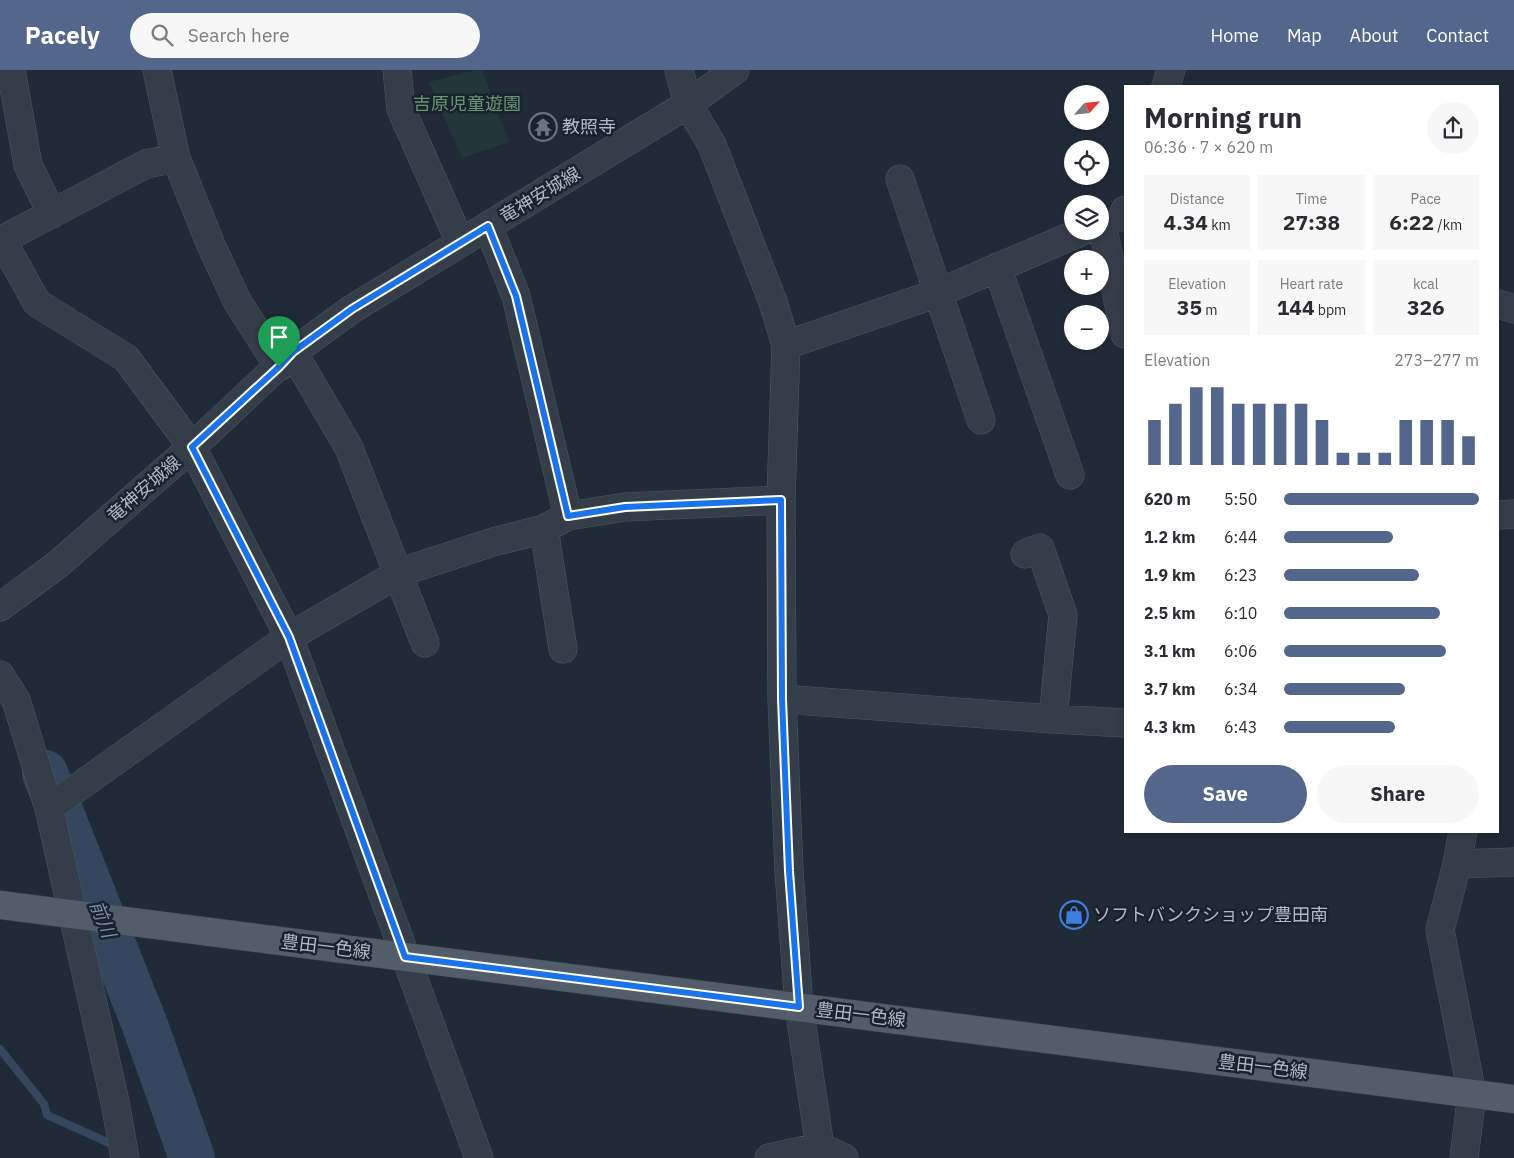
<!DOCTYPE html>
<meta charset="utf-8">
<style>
:root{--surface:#fff;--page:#f7f7f7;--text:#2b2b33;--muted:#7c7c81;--accent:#53668b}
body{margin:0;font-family:"IBM Plex Sans","Noto Sans JP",sans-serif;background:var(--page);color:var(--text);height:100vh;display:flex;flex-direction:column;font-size:19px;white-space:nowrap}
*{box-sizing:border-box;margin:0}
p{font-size:16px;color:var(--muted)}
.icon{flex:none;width:28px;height:28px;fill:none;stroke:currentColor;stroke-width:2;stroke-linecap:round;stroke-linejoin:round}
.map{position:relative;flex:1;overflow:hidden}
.details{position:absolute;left:1124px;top:15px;width:375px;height:748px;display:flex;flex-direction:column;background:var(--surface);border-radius:0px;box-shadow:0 2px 8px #0003}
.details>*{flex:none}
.needle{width:32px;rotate:63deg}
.tools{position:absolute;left:1064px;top:15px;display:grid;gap:10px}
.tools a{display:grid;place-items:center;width:45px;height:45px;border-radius:50%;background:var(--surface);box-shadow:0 2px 8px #0003;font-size:25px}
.pin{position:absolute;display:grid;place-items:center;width:42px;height:42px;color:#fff;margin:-51px -21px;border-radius:50% 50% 50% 0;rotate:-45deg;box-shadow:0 0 5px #0007}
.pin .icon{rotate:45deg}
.round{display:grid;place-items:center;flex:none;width:52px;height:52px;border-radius:26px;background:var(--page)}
.summary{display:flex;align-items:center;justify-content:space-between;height:85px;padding:0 20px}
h1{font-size:28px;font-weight:800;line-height:38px}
.stats{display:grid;grid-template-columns:repeat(3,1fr);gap:8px;height:85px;padding:5px 20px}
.stats div{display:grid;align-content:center;border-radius:0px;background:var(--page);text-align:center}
.stats b{font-size:21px;font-weight:800}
.stats small{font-size:14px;font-weight:400}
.stats p{font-size:14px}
.chart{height:140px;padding:10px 20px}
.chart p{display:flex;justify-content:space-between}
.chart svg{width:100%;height:90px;margin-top:5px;stroke:var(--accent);stroke-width:6}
.action{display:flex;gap:10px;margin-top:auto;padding:10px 20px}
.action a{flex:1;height:58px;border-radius:30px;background:var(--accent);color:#fff;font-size:20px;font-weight:800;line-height:58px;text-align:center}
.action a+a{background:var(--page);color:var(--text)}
ul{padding:0 20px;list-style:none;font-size:16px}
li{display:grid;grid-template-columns:80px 60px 1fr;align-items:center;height:38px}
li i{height:12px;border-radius:6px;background:var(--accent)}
header{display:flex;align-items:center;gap:30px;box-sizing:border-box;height:70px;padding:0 25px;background:var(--accent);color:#fff}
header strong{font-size:24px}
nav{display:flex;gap:28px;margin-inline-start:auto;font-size:18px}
.search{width:350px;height:45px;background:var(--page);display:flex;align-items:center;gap:12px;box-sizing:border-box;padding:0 18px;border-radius:28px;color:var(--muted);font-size:19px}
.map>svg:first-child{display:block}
</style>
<header>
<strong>Pacely</strong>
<div class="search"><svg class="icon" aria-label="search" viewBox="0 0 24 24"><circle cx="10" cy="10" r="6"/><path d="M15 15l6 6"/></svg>Search here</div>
<nav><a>Home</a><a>Map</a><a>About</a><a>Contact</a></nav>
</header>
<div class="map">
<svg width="1514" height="1088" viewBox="0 0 1514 1088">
<rect width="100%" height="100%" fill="#212b38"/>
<path fill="#233739" d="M476 0H482L509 72 462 88 429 12Z"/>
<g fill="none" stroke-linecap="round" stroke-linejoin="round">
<path stroke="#35465f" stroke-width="8" d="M0 979 44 1034 47 1045 118 1077"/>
<path stroke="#35465f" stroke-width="46" d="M45 703 146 958 192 1088"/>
<defs>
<path id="minor" d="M11 0 28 95 52 144
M157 0 176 88 211 175 237 231 279 297
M397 0 401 39 460 172
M679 0 688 34 712 75 773 232 786 275 781 430 782 629 789 801 799 937 820 1077
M1166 16 1171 0
M900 109 981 350
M1123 147 1125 140
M1102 154 1125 264
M488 156 516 226 568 446
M2 170 37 233 126 288 192 377 289 567 479 1088
M0 171 146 94 176 88
M997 197 1070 405
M1498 234 1514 239
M786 275 938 223 1083 161
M293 282 349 378 425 573
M1498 445 1514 444
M544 459 563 579
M1025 484 1040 478 1063 545 1053 649
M0 537 57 495 192 377 293 282 352 239 688 34 735 0
M0 605 16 630 49 738 115 1032 125 1088
M782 629 1053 649 1125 653
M49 738 289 567 401 502 493 472 544 459 568 446 625 437 781 430
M1463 761 1457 794 1440 860 1472 1024 1464 1088
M1457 794 1514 792
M769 1088 820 1077 844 1088"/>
<path id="major" d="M0 835 1514 1029"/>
</defs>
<use href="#minor" stroke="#505863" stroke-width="29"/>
<use href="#major" stroke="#3e4652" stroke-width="29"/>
<use href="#minor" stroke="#353d49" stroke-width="28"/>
<use href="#major" stroke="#535c69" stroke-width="28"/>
</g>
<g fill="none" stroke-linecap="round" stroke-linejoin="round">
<defs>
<path id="route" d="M488 156 516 226 568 446 625 437 781 430 782 629 789 801 799 937 405 887 289 567 192 377 279 297 293 282 352 239Z"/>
</defs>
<use href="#route" stroke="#fff" stroke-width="10"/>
<use href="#route" stroke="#1a73e8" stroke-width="6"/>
</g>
<defs>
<symbol id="temple-ring" viewBox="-11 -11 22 22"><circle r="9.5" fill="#1a222d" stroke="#6b7280" stroke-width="1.5"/><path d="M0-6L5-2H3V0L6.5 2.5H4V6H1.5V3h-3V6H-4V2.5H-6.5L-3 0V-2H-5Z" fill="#6b7280"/></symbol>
<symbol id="shop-ring" viewBox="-11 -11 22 22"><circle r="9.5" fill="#1a222d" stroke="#3f7fe0" stroke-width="1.5"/><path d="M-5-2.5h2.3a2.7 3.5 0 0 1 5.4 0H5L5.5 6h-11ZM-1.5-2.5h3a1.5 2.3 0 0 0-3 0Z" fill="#3f7fe0"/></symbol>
</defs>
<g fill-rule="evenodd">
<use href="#temple-ring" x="527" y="41" width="32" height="32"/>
<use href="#shop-ring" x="1058" y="829" width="32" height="32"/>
</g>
<g text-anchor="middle" stroke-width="5" stroke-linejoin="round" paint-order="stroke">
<g font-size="18" fill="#679572" stroke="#1a222d">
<text x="467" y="40">吉原児童遊園</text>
</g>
<g font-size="18" fill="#b0b8c5" stroke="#1a222d" text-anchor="start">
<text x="562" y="63">教照寺</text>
<text x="1093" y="851">ソフトバンクショップ豊田南</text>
</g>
<g font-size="18" fill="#b0b8c5" stroke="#1a222d">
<text transform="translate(540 125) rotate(-31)" y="6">竜神安城線</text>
<text transform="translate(144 419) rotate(-41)" y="6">竜神安城線</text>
<text transform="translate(326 877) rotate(7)" y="6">豊田一色線</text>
<text transform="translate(861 945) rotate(7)" y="6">豊田一色線</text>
<text transform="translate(1263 997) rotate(7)" y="6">豊田一色線</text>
</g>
<g font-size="19" font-style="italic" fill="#788ead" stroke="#1a222d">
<text transform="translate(103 849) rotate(68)" y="7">前川</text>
</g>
</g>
</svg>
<div class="tools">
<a><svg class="needle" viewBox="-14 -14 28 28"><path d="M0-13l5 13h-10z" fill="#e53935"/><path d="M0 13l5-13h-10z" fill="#7c7c81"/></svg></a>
<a><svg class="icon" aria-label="locate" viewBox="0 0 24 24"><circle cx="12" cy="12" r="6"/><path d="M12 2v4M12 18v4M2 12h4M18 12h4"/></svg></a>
<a><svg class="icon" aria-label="layers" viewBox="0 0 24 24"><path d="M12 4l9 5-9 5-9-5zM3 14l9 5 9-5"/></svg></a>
<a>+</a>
<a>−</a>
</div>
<div class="pin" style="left:279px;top:297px;background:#1e9e55"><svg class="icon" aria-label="arrive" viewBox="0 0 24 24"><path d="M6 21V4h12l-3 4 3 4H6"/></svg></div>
<section class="details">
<div class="summary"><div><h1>Morning run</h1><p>06:36 · 7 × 620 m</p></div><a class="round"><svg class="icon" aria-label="share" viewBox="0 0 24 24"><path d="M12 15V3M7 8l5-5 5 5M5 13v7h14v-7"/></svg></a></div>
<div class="stats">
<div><p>Distance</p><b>4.34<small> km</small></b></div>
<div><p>Time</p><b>27:38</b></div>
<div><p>Pace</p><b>6:22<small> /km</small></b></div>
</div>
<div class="stats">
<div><p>Elevation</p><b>35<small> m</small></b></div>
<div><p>Heart rate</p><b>144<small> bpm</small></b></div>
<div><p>kcal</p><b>326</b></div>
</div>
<div class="chart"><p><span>Elevation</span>273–277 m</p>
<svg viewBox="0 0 160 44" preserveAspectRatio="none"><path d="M5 44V22M15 44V14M25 44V6M35 44V6M45 44V14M55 44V14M65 44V14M75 44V14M85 44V22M95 44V38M105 44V38M115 44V38M125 44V22M135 44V22M145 44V22M155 44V30"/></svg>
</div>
<ul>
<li><b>620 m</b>5:50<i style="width:100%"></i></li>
<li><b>1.2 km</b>6:44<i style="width:56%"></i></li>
<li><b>1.9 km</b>6:23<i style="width:69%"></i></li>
<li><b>2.5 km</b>6:10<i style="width:80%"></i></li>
<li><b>3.1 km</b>6:06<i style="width:83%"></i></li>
<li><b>3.7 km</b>6:34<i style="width:62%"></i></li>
<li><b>4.3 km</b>6:43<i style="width:57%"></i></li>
</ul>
<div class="action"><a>Save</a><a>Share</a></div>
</section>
</div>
